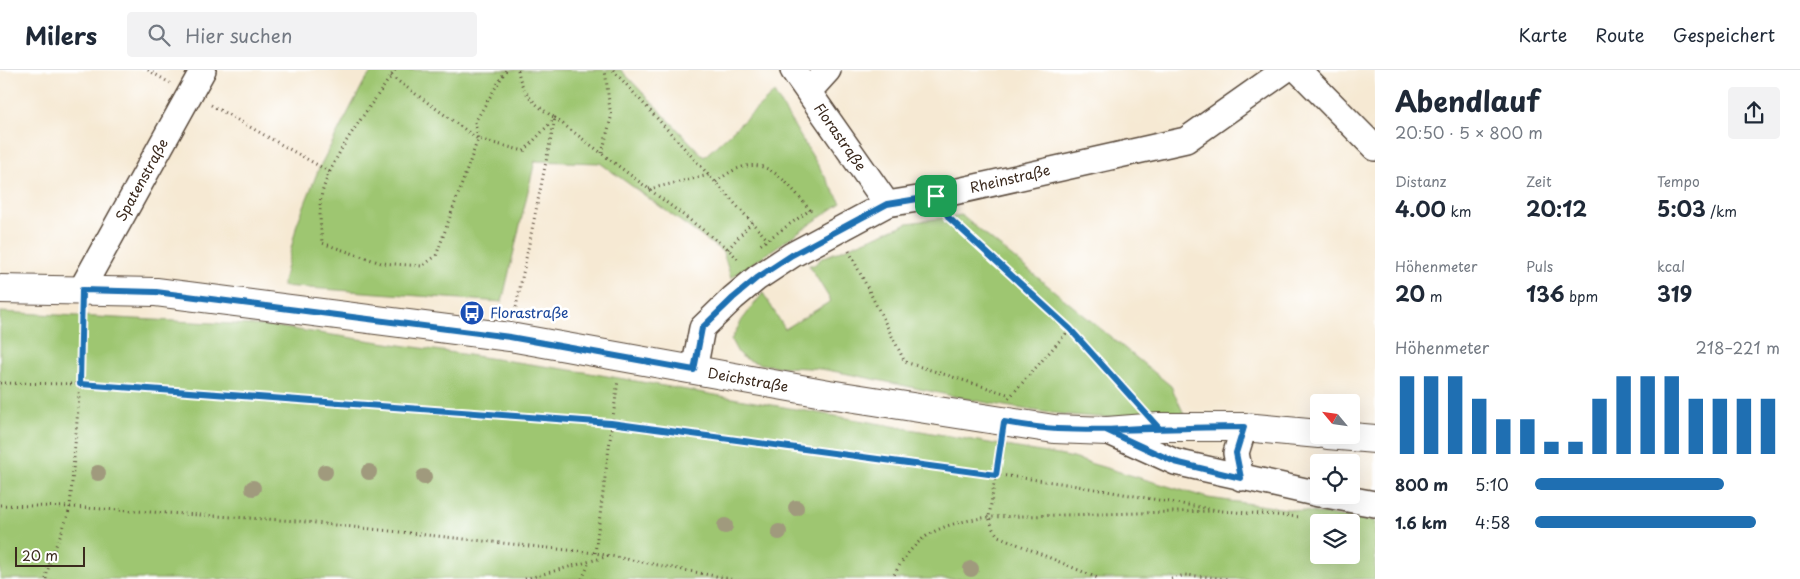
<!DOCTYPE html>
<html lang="de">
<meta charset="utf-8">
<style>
:root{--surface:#fff;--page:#f2f2f3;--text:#1f2937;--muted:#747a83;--line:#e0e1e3;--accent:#1f6fb2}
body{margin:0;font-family:"Playpen Sans",sans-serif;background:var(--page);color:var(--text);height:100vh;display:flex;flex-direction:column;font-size:19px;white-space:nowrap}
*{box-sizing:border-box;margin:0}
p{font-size:16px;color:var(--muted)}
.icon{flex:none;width:28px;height:28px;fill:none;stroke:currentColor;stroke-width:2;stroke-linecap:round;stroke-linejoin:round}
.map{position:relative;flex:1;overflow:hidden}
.drawer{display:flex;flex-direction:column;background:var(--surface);width:425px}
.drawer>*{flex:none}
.needle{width:32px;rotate:299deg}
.buttons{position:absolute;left:1310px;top:324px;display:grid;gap:10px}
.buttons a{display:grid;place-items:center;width:50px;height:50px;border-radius:5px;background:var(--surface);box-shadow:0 5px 20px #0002;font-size:25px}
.scale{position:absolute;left:15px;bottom:12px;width:70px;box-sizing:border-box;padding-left:5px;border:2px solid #3b2a1e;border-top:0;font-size:14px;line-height:18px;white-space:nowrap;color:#3b2a1e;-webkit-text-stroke:4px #fff;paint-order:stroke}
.pin{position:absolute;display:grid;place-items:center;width:42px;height:42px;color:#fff;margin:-21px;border-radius:10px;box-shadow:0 2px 8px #0006}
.round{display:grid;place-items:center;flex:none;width:52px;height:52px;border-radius:5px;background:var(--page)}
.headline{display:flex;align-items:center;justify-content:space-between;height:85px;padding:0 20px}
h1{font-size:28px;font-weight:700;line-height:38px}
.stats{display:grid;grid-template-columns:repeat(3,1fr);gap:8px;height:85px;padding:5px 20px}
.stats div{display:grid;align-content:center}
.stats b{font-size:21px;font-weight:700}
.stats small{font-size:14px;font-weight:400}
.stats p{font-size:14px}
.chart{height:140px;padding:10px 20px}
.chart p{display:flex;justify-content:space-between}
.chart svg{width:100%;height:90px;margin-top:5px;stroke:var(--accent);stroke-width:6}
ul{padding:0 20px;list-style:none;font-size:16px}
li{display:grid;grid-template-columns:80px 60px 1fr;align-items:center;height:38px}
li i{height:12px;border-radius:6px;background:var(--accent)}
header{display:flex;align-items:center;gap:30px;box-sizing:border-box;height:70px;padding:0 25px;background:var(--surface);border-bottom:1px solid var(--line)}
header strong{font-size:24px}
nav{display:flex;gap:28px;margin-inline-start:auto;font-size:18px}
.search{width:350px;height:45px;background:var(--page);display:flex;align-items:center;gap:12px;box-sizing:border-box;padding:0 18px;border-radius:5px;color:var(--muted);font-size:19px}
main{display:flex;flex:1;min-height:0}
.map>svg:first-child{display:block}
</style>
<header>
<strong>Milers</strong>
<div class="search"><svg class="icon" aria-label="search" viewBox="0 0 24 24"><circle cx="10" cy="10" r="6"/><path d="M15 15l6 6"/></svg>Hier suchen</div>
<nav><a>Karte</a><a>Route</a><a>Gespeichert</a></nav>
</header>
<main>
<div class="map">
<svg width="1375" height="509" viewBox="0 0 1375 509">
<rect width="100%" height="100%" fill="#fff"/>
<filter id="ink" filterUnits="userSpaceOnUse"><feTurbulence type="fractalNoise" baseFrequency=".02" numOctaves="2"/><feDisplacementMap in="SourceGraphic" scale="10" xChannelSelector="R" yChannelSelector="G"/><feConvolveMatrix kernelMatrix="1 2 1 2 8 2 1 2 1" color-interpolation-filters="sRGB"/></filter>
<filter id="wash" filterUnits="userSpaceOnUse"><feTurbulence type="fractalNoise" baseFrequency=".0096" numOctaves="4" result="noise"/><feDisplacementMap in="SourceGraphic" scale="20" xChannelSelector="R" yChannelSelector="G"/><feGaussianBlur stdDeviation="1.12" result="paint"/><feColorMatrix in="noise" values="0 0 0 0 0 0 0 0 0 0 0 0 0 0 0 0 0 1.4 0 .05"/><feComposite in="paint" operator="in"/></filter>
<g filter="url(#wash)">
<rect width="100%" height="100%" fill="#f6e9d3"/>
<path fill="#9ec671" stroke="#6c7848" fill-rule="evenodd" d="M373 0H621L704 87 774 23 841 133 731 208 723 182 600 93 535 91 502 232 282 216 297 154 319 98 364 12Z
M961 145 1171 316 1184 344C1063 360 944 321 827 300 800 295 765 301 741 286 737 283 734 275 731 270L742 250 763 223 785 259 831 231 809 195H814L822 188 908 153Z
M0 242 271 256 584 302 1069 387 1208 428 1375 451V509H0ZM1319 452H1351V485H1319Z"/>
</g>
<g filter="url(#ink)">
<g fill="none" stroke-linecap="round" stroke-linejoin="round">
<defs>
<path id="minor" d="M793 0 887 134
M1298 0 1375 78
M809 21 828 0
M81 220 203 0
M694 300 702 258 733 228 757 208 792 185 887 134 936 126 1186 70 1285 0
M1107 361 1175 392 1319 424
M1241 408 1236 383 1244 357
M1326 425 1375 434"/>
<path id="tertiary" d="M0 219 156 222 510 267 829 324 1054 359 1107 361 1159 357H1244L1319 364
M1328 365 1375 369"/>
</defs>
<use href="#minor" stroke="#574739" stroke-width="28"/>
<use href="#tertiary" stroke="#574739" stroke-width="30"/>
<path stroke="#574739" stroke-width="3" stroke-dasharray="1 4" stroke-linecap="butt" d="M148 0 170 13
M395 0C371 37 334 80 322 123 318 138 321 157 322 173L381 193 422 196 436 186 478 69 475 52 506 0
M613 0 767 169
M391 6 478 69 524 81 555 48 728 179 740 191
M211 35 330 102
M602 83 611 48 605 0
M716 112C760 76 781 105 810 140L760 175
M649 119 709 105
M949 148 1070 259 1136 333
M728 179 752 152
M849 181 905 292 1007 324
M515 242 555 48C536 36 521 23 518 0
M0 313 80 314 611 353 1060 413 1222 441 1301 447
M1009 328 1070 259
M1000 375 989 447 993 459 998 466 1100 509
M0 435 70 437 297 451 595 483 731 509
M595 483 618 310
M46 509C50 483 64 462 70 437L80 314 81 245
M525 509 609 486
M582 509 590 492
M892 509C915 463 940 454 989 447L1213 441
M1171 509 1185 505 1230 509"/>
<use href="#minor" stroke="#fff" stroke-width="25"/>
<use href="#tertiary" stroke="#fff" stroke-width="28"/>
</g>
<g fill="#a09a7d">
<circle cx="325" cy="402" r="8"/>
<circle cx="369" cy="402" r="8"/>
<circle cx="98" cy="403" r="8"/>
<circle cx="424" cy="407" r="8"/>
<circle cx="253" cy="418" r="8"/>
<circle cx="796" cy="438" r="8"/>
<circle cx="725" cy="456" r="8"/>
<circle cx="779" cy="462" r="8"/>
<circle cx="971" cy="499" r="8"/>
</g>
</g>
<g fill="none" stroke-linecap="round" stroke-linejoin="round" filter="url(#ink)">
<defs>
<path id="route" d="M936 126 887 134 792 185 757 208 733 228 702 258 694 300 510 267 156 222 82 220 80 314 611 353 996 405 1004 352C1021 355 1039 358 1057 359 1119 362 1182 357 1244 357L1236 383 1241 408 1175 392 1106 360 1158 357 1070 259 949 148 936 126"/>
</defs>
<use href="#route" stroke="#fff" stroke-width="10"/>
<use href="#route" stroke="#1f6fb2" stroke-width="6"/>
</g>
<defs>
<symbol id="bus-disc" viewBox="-11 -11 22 22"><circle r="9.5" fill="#1a4fb4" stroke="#fff"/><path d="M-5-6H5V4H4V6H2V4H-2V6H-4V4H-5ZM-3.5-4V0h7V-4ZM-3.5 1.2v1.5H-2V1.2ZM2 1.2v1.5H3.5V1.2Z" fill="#fff"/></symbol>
</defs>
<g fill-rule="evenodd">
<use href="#bus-disc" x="458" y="229" width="28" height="28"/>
</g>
<g text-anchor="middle" stroke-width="5" stroke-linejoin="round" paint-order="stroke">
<g font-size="14" fill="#3b2a1e" stroke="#fff">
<text transform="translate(840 67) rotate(55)" y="5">Florastraße</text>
<text transform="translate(1010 109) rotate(-13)" y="5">Rheinstraße</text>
<text transform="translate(142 110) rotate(-61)" y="5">Spatenstraße</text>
<text transform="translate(748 310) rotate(10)" y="5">Deichstraße</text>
</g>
<g font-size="14" fill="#164399" stroke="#fff" text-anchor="start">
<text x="490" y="248">Florastraße</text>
</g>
</g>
</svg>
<div class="buttons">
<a><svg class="needle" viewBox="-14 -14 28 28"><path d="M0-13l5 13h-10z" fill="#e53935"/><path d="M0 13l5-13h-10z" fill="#747a83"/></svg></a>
<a><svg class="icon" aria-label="locate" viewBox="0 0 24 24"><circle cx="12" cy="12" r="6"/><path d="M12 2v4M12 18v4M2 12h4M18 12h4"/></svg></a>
<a><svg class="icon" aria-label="layers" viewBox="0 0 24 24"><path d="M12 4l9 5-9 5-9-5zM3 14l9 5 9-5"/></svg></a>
</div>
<div class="scale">20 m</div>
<div class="pin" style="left:936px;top:126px;background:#1e9e55"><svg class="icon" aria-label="arrive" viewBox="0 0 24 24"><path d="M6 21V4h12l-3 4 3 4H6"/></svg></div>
</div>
<section class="drawer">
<div class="headline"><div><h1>Abendlauf</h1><p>20:50 · 5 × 800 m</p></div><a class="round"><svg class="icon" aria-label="share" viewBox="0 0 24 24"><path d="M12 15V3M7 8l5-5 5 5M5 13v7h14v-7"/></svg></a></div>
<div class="stats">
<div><p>Distanz</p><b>4.00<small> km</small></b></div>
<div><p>Zeit</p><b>20:12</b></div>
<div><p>Tempo</p><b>5:03<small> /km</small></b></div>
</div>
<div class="stats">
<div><p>Höhenmeter</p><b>20<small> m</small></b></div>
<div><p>Puls</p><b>136<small> bpm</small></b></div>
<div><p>kcal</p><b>319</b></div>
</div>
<div class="chart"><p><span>Höhenmeter</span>218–221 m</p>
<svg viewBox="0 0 160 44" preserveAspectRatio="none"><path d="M5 44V6M15 44V6M25 44V6M35 44V17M45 44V27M55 44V27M65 44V38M75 44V38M85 44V17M95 44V6M105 44V6M115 44V6M125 44V17M135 44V17M145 44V17M155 44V17"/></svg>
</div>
<ul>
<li><b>800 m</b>5:10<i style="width:77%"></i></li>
<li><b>1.6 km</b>4:58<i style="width:90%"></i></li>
</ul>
</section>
</main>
